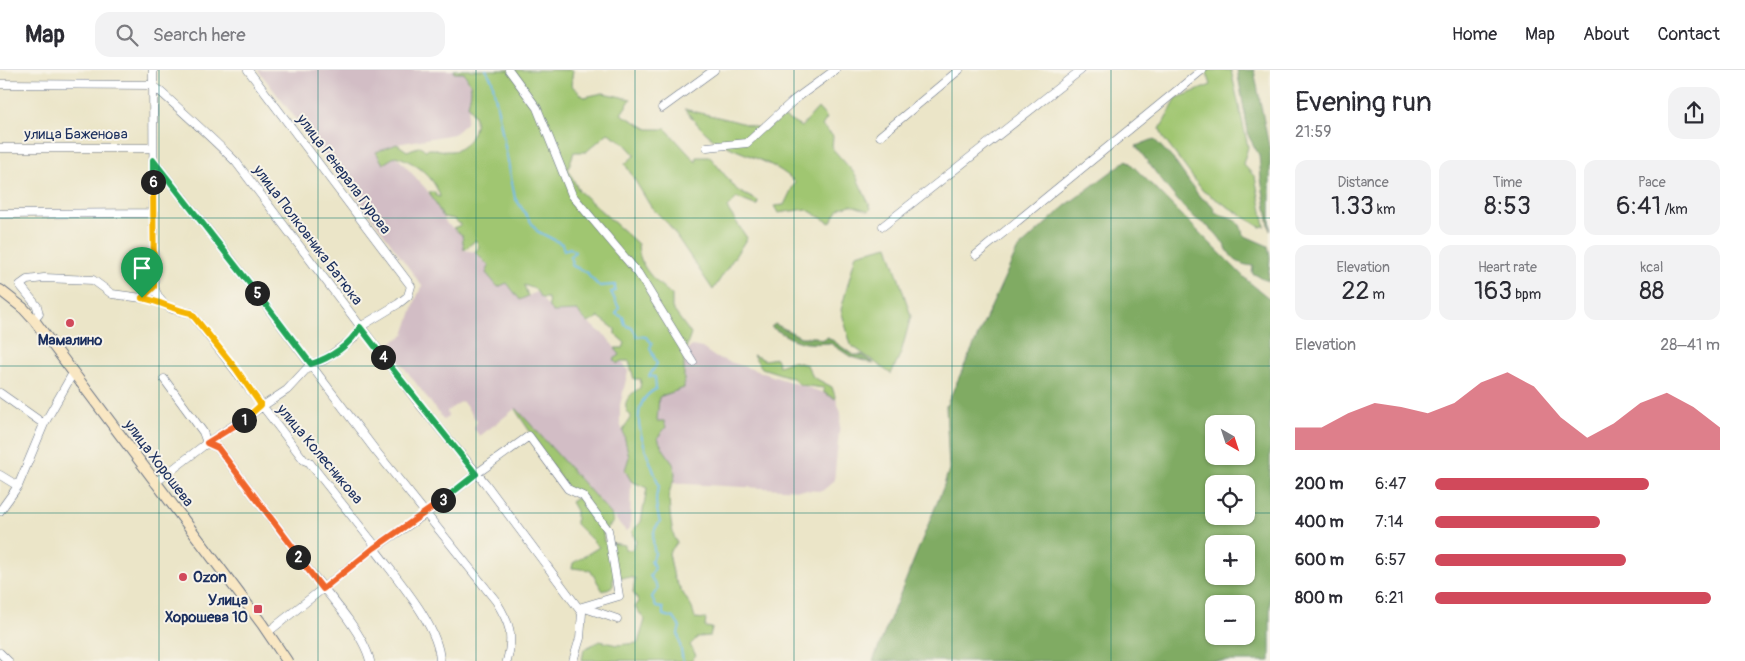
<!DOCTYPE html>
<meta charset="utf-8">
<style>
:root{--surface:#fff;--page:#f2f2f3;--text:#2b2b33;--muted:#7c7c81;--line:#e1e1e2;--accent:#d1495b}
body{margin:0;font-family:Pangolin,sans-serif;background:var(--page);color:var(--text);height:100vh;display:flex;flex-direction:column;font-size:19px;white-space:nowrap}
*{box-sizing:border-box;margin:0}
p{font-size:16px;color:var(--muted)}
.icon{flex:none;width:28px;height:28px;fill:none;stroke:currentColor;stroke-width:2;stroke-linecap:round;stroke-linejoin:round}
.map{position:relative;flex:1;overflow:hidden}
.sheet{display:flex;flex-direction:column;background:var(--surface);width:475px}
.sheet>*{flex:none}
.needle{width:32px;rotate:141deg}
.tools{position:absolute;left:1205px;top:345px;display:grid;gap:10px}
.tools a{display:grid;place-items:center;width:50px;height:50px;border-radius:10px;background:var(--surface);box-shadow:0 1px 4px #0004;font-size:25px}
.pin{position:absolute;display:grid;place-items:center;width:42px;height:42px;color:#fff;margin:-51px -21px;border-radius:50% 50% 50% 0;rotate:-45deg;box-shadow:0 0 5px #0007}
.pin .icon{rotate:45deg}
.km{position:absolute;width:25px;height:25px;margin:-12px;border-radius:50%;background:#222;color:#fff;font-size:14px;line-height:25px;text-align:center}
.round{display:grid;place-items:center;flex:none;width:52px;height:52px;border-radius:15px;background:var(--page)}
.overview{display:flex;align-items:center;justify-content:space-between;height:85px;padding:0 25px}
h1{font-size:28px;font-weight:600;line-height:38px}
.stats{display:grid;grid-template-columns:repeat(3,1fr);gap:8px;height:85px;padding:5px 25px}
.stats div{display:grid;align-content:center;border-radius:12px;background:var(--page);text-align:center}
.stats b{font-size:25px;font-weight:600}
.stats small{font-size:14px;font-weight:400}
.stats p{font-size:14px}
.chart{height:140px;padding:10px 25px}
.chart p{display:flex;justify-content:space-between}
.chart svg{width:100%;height:90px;margin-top:5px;fill:var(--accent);opacity:.7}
ul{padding:0 25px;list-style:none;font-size:16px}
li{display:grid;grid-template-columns:80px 60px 1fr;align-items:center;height:38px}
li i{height:12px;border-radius:6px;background:var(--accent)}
header{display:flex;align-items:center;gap:30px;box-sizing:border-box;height:70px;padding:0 25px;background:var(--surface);border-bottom:1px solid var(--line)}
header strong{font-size:24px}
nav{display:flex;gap:28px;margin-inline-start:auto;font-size:18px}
.search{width:350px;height:45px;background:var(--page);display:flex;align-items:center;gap:12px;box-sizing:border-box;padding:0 18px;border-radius:15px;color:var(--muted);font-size:19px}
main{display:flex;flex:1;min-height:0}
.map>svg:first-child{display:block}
</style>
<header>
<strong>Map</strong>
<div class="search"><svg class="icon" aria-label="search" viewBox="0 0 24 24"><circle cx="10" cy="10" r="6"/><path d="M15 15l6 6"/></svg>Search here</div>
<nav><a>Home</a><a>Map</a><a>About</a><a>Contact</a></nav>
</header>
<main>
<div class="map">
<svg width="1270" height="591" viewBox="0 0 1270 591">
<rect width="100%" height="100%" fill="#f7f3e8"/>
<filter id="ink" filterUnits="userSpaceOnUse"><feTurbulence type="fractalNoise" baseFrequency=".02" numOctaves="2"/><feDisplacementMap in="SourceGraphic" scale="10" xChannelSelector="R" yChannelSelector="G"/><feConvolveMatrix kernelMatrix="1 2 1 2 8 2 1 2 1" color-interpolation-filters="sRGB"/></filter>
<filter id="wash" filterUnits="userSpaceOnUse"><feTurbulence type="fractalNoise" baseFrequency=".0096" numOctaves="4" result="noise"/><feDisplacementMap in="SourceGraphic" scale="20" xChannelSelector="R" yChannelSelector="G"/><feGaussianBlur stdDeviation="1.12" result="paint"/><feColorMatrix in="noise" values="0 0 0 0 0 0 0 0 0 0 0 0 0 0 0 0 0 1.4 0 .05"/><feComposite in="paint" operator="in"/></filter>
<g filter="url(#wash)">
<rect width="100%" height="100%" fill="#ebe5c8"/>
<path fill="#d2bdc5" d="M258 0H464L472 19 466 53 454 64 397 74 376 82 383 94 396 86 427 120 447 154 462 165 464 180 475 182 513 219 520 230 536 222 553 242 577 241 584 250 606 266 620 285 614 289 621 291 628 301 620 335V353L629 378V387L625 400 631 411 630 458 626 461 516 338 480 366 474 359 477 351 462 331 447 341 448 347 444 350 387 275 404 265 416 229 422 216 339 102 334 98Z
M692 276 702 278 715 287 824 323 836 329 841 343 834 411 822 421 667 413 658 367 657 337 658 327 684 318V283Z"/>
<path fill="#a0c671" stroke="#5e7a68" d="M454 0H573L571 15 584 27 603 23 631 29 621 44 648 59H666L696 92 697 87H710L738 121 758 131 757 136 737 128 727 138 747 168 713 220 669 155 651 137 625 94 635 85 623 72 608 63 586 82H574L568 99 579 121 638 174C639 198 654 210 672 225V238L691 264 684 284V318L659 327 657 351H664L666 357 658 367C661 382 676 389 675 405 675 410 671 415 670 420 668 432 671 464 677 473L669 483 674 508 692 538 695 548 706 549 705 557 712 558 710 566 698 567 690 575 696 585 691 591 582 590 584 579 600 571 617 575 638 573 645 550 635 537 639 532 633 522 635 508 613 507V516L603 521 590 500 572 498 573 493 599 477 576 454V441L571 432 580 426 568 419 533 371 531 363 516 341V338L611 444 613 452 603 463 604 472 625 475V479L632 480 636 471 632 461 641 452 647 418 631 411 625 400 629 387 623 361 631 346C620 335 628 325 640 318L641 309H634L629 291H621L617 294 614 289 620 285 615 278H623L625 273 615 264V259L599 247 588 253 577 241 553 242 549 238 548 228H541L535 219 524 215 528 226 520 230 507 213 498 217 486 203 489 196 475 182 479 177 476 170 464 180 462 165 453 158 461 155 454 149 443 147 429 122H435L436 126 440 127C435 107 415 92 396 86L383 94 376 82 397 74 407 81 421 76 425 80C435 77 442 82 452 81 466 80 477 62 475 49 474 44 470 39 468 35 472 18 473 17 464 3H454Z
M1206 0H1231L1248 77 1243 94 1255 107 1265 156 1260 157 1203 121 1164 69 1160 59 1177 28 1211 15Z
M818 38 827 48 822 56 833 66 832 78 855 104 871 138 869 141 851 135 840 138 830 153 806 139 778 143 774 136 784 135 795 112C773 89 737 85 711 67 701 60 693 48 684 39 711 46 737 50 763 60L784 47 801 57Z
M888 176 911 246 901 283 891 304 851 275 841 240 856 184Z
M753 285 765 290 776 288 779 296 792 291 807 295 813 307 832 317 836 329 824 323V318L800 315 793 308 762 298Z"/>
<path fill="#80ab63" stroke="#4e6d60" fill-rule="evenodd" d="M1237 0H1254L1270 82V161L1261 109 1259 85 1249 67Z
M1154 69 1173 89 1199 126 1212 135 1215 142C1228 149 1240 145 1243 165L1268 176 1270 188 1268 211 1252 203 1253 196C1229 194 1230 180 1217 165 1210 156 1197 151 1189 143 1170 123 1153 99 1136 76Z
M1127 90 1249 212 1270 229V591H873L943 418 949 399 946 336 1017 180 1065 136ZM1214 354H1246V386H1214ZM1214 414H1246V446H1214ZM1214 474H1246V506H1214ZM1214 534H1246V566H1214Z
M775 254 801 267H816L821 270 828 267 853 285H863L874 294 851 287 830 273C801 275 796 272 771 257Z"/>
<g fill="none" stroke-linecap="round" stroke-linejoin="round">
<path stroke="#72bceb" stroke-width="2" d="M486 0 492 10 515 128 537 161 562 174 564 180 570 178 575 182 570 186 573 192 571 195 588 203 589 206 599 216 615 215V221L611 222 619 238 616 244 623 247 625 255 632 258 637 266 646 267 652 273 650 278 657 294 649 306 655 307 656 319C619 338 652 389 659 417 654 426 657 442 660 452 651 460 652 472 655 484L651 491 655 498 650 506 658 518 652 527 656 537 663 538V545L674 548 680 557 678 563 683 591"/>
</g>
</g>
<g filter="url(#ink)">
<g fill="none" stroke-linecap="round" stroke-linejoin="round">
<defs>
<path id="minor" d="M153 0 154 217C162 238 170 240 191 243L304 390 309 392 374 474V478C396 508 439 555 440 591
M509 0 537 38 572 125 638 203 693 292
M0 14 153 15
M153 15C182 41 209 65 236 92L420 335 485 413 582 543 580 568 573 591
M662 38 714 0
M880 66 959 0
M707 77 747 73 794 30 835 0
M0 78H153
M153 90 234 193 375 380 496 531C510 554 514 564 507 591
M0 144 152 143
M883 156 1081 0
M976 185 1202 0
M34 250 39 244 37 236 20 215 27 210 44 208 93 210 112 224 142 228 154 217
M164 309 203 362 207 373 218 378 295 480 298 487C319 514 363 560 370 591
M0 323 44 354
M0 405 18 416
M155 413 207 373 287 320 311 294 324 290 353 269 360 257 398 234 408 226 411 216 248 0
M0 441 18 416 44 354 73 303
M582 537 617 549
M268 562 374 478 427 443 476 404 529 366 568 419 583 426 608 460 619 526 582 537V543
M0 583 8 591"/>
<path id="secondary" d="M0 220 23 238 34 250 262 554 287 591"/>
</defs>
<use href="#minor" stroke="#646f83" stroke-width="9"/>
<use href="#secondary" stroke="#646f83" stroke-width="12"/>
<use href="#minor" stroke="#fff" stroke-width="8"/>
<use href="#secondary" stroke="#f9e7c3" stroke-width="10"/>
</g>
</g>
<g fill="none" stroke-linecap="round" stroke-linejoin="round" filter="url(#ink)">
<defs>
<path id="split-1" d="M142 228C160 231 173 240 191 243L236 299 261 335 244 350"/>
<path id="split-2" d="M244 350 207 373 218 378 295 480 298 487"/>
<path id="split-3" d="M298 487 323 519 374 478 443 430"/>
<path id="split-4" d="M383 287 476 404 443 430"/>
<path id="split-5" d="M257 223 311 294C331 288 350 275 360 257L383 287"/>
<path id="split-6" d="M153 112V90L257 223"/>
<path id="split-7" d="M142 228 154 217 153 112"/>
</defs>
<use href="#split-1" stroke="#fff" stroke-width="10"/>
<use href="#split-2" stroke="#fff" stroke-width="10"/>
<use href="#split-3" stroke="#fff" stroke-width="10"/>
<use href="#split-4" stroke="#fff" stroke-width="10"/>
<use href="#split-5" stroke="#fff" stroke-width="10"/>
<use href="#split-6" stroke="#fff" stroke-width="10"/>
<use href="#split-7" stroke="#fff" stroke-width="10"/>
<use href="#split-1" stroke="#f5b400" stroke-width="6"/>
<use href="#split-2" stroke="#f0652b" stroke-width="6"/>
<use href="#split-3" stroke="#f0652b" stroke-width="6"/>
<use href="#split-4" stroke="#22a559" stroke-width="6"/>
<use href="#split-5" stroke="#22a559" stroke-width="6"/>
<use href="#split-6" stroke="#22a559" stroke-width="6"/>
<use href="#split-7" stroke="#f5b400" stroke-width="6"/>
</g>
<path fill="none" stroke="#0f766e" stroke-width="1" stroke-opacity="0.55" d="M159 0V591M318 0V591M476 0V591M635 0V591M794 0V591M952 0V591M1111 0V591M0 148H1270M0 296H1270M0 443H1214M1246 443H1270"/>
<g fill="#d1495b" stroke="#f7f3e8" stroke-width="2">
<circle cx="70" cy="253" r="5"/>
<circle cx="183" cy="507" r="5"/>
<rect x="253" y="534" width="10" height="10" rx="2.5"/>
</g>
<g text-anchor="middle" stroke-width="4" stroke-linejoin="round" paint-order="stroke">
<g font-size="15" fill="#1b2f5e" stroke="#f7f3e8">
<text x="76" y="69">улица Баженова</text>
<text transform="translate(344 104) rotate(53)" y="5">улица Генерала Гурова</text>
<text transform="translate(308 165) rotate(53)" y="5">улица Полковника Батюка</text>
<text transform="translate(320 384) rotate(50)" y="5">улица Колесникова</text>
<text transform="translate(159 393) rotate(53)" y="5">улица Хорошева</text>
</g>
<g font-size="15" font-weight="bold" fill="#1b2f5e" stroke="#f7f3e8">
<text x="70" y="275">Мамалино</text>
<text x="193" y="512" text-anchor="start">Ozon</text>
<text x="248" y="535" text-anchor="end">Улица<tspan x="248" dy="17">Хорошева 10</tspan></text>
</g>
</g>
</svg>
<div class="tools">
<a><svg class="needle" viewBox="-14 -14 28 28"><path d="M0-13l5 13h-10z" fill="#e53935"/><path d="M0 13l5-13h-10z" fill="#7c7c81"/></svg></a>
<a><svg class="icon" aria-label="locate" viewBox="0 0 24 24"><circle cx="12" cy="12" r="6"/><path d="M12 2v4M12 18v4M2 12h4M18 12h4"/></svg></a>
<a>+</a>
<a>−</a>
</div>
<div class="pin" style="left:142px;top:228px;background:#1e9e55"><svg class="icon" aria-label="arrive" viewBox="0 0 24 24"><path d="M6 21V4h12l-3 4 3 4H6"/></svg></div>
<b class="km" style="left:244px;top:350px">1</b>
<b class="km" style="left:298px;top:487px">2</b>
<b class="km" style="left:443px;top:430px">3</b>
<b class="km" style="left:383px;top:287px">4</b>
<b class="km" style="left:257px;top:223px">5</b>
<b class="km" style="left:153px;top:112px">6</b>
</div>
<section class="sheet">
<div class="overview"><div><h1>Evening run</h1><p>21:59</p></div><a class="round"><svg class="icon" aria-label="share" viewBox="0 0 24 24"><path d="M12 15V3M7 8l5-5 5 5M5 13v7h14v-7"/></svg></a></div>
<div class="stats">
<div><p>Distance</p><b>1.33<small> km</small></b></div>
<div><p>Time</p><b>8:53</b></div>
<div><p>Pace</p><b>6:41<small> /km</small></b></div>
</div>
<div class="stats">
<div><p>Elevation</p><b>22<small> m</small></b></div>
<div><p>Heart rate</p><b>163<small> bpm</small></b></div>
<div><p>kcal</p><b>88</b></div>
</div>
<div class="chart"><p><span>Elevation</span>28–41 m</p>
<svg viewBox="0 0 160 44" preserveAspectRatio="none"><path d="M0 44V33L10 33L20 26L30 21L40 23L50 26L60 21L70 11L80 6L90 13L100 28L110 38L120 31L130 21L140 16L150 23L160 33V44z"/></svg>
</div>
<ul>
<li><b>200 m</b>6:47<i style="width:75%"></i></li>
<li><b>400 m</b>7:14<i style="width:58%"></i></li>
<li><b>600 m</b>6:57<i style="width:67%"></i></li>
<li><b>800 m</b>6:21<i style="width:97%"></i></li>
</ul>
</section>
</main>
